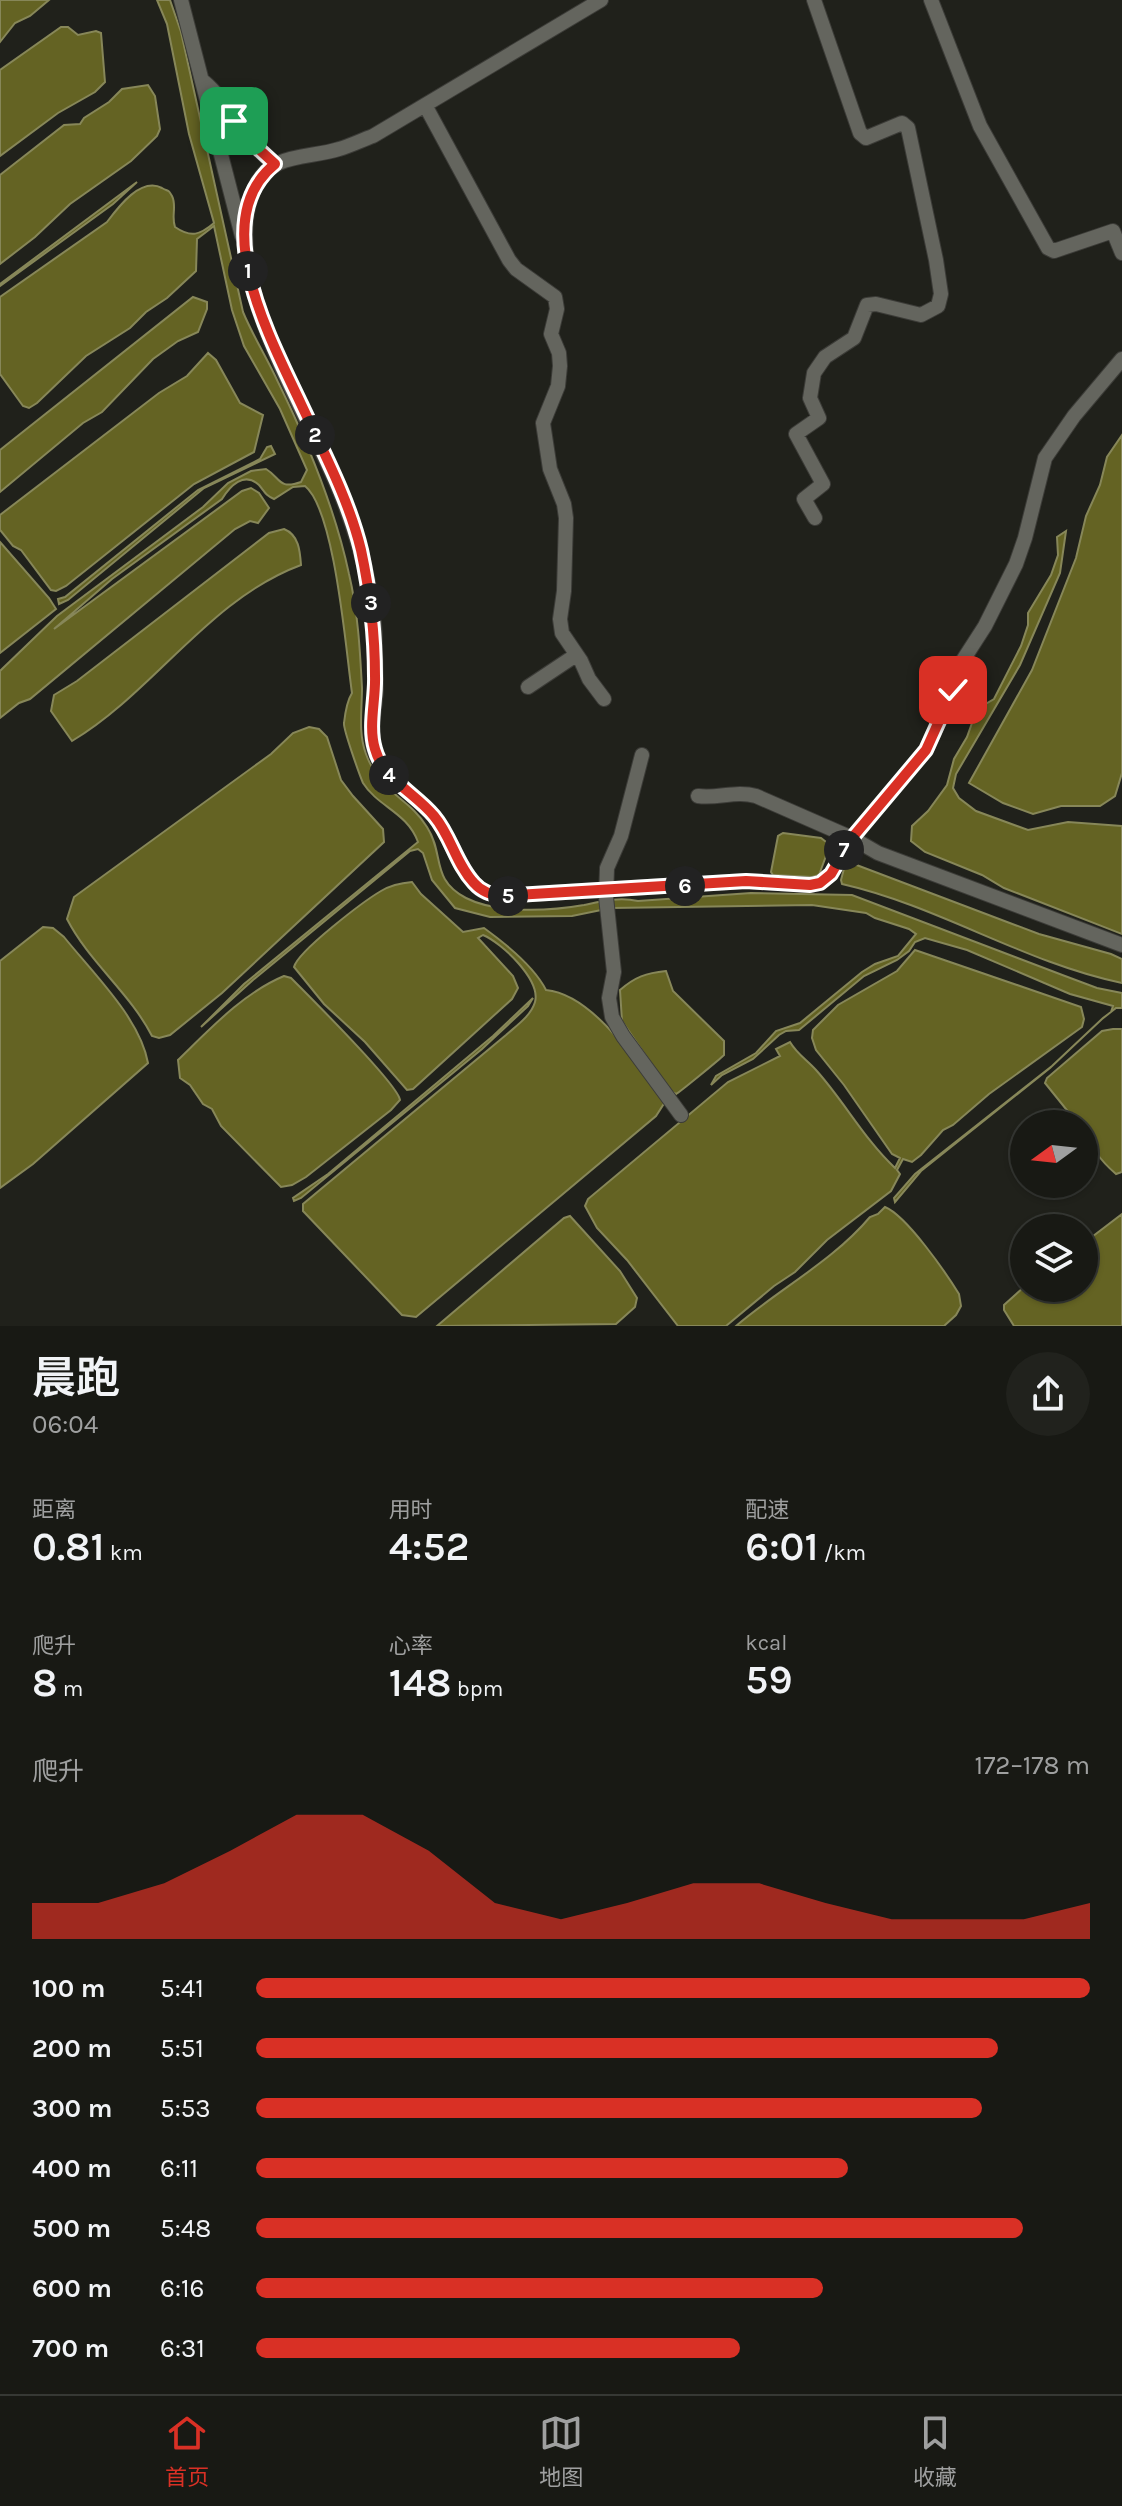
<!DOCTYPE html>
<html lang="zh">
<meta charset="utf-8">
<style>
:root{--surface:#181914;--page:#21221d;--text:#f1f3f6;--muted:#9fa0a0;--line:#363834;--accent:#d93025}
body{margin:0;font-family:Karla,"Noto Sans SC",sans-serif;background:var(--page);color:var(--text);height:100vh;display:flex;flex-direction:column;font-size:30px;white-space:nowrap}
*{box-sizing:border-box;margin:0}
p{font-size:26px;color:var(--muted)}
.icon{flex:none;width:44px;height:44px;fill:none;stroke:currentColor;stroke-width:2;stroke-linecap:round;stroke-linejoin:round}
.map{position:relative;height:1326px;overflow:hidden}
.sheet{display:flex;flex-direction:column;background:var(--surface);flex:1}
.sheet>*{flex:none}
.needle{width:52px;rotate:255deg}
.controls{position:absolute;left:1010px;top:1110px;display:grid;gap:16px}
.controls a{display:grid;place-items:center;width:88px;height:88px;border-radius:50%;background:var(--surface);box-shadow:0 2px 6px #0004,0 0 0 2px var(--line);font-size:40px}
.pin{position:absolute;display:grid;place-items:center;width:68px;height:68px;color:#fff;margin:-34px;border-radius:16px;box-shadow:0 4px 12px #0006}
.km{position:absolute;width:40px;height:40px;margin:-20px;border-radius:50%;background:#222;color:#fff;font-size:22px;line-height:40px;text-align:center}
.round{display:grid;place-items:center;flex:none;width:84px;height:84px;border-radius:42px;background:var(--page)}
.summary{display:flex;align-items:center;justify-content:space-between;height:136px;padding:0 32px}
h1{font-size:44px;font-weight:600;line-height:60px}
.figures{display:grid;grid-template-columns:repeat(3,1fr);gap:12px;height:136px;padding:8px 32px}
.figures div{display:grid;align-content:center}
.figures b{font-size:40px;font-weight:600}
.figures small{font-size:22px;font-weight:400}
.figures p{font-size:22px}
.chart{height:224px;padding:16px 32px}
.chart p{display:flex;justify-content:space-between}
.chart svg{width:100%;height:144px;margin-top:8px;fill:var(--accent);opacity:.7}
ul{padding:0 32px;list-style:none;font-size:26px}
li{display:grid;grid-template-columns:128px 96px 1fr;align-items:center;height:60px}
li i{height:20px;border-radius:10px;background:var(--accent)}
.tab-bar{display:flex;justify-content:space-around;align-items:center;height:112px;border-top:2px solid var(--line);background:var(--surface);font-size:22px;color:var(--muted)}
.tab-bar a{display:grid;justify-items:center;gap:4px}
.tab-bar .current{color:var(--accent)}
.map>svg:first-child{display:block}
</style>
<div class="map">
<svg width="1122" height="1326" viewBox="0 0 1122 1326">
<rect width="100%" height="100%" fill="#20211b"/>
<path fill="#646323" stroke="#878759" stroke-width="2" d="M0 0H49L30 16 15 23 0 42Z
M157 0H170L181 32 243 312C253 336 267 358 278 382 308 443 335 508 349 574 358 612 360 650 362 688 362 710 358 733 366 754 381 795 408 796 427 827 445 855 430 879 466 898 497 914 550 911 584 905 603 901 619 897 638 901L751 893 852 895 1065 976 1097 988 1122 993V1008H1116L1102 1019 1050 1068 921 1171 895 1202 894 1198 915 1174 1052 1066 1103 1018 1111 1012 1113 1006 1070 994 967 950 925 938 915 942 909 951 897 960 864 976 799 1030 786 1031 779 1035 753 1059 722 1075 711 1085 716 1076 756 1053 776 1031 800 1023 862 972 875 964 898 956 916 934 909 929 875 918 866 913 812 905 611 908 572 916 490 917 455 908 432 880 423 853 418 849 410 851 253 980 201 1027 244 984 418 842C407 812 378 807 363 783 360 776 343 729 344 723 345 714 347 701 352 693 346 652 335 510 305 486L293 487 274 499C265 495 265 492 259 485 244 471 230 486 222 499L112 579 54 629 242 491 251 488 259 493 269 508 258 523 250 521 235 529 30 699 19 703 0 718V671L57 616 203 507 228 483 251 471 266 469C281 478 278 490 301 482L307 470 280 409 244 346 232 310 214 226 197 239 196 271 167 298 146 312 130 328 86 356 37 403 29 408 23 406 0 374V297L107 222C119 206 141 177 162 188 169 192 168 189 172 196 177 206 171 216 175 227 191 238 200 235 214 223L189 134 167 24Z
M61 27H68L78 35 96 31 101 33 105 82 95 92 58 113 0 156V70Z
M148 85 155 96 160 129 157 136 131 161 70 204 35 237 0 264V175L64 125 80 124 84 118 109 102 122 89Z
M137 182 113 204 0 286V284Z
M193 297 207 302V309L198 332 178 341 153 359 102 412 83 423 0 492V450Z
M208 353 216 360 240 403 263 415 254 452 194 484 66 586 56 591 51 590 21 550 13 546 0 530V515L159 393 187 376Z
M1122 435V773L1115 796 1100 806H1061L1033 814 1003 803 969 783 1032 670 1076 558 1086 516 1100 485 1107 457Z
M271 446 275 454 204 488 68 600 59 604 58 599 65 597 198 490 260 459 267 447Z
M284 529C299 535 300 551 301 565 209 599 154 692 72 741L51 711 54 695 77 681 269 533Z
M1066 531 1060 573 1020 665 956 774 953 788 959 798 976 811 1028 830 1068 822 1122 826V934L1004 888 982 875 925 852 911 841 912 826 928 811 947 785 954 759 967 737 977 709 994 699 1021 646 1028 625V613L1051 575 1058 555 1057 537Z
M0 542 49 598 56 609 0 653Z
M309 727 319 729 327 737 341 780 353 796 383 829 384 842 222 993 170 1035 159 1038 152 1036C130 993 89 962 67 919L74 897 271 754 293 733Z
M783 833 821 838 830 845 819 875 812 877 773 875 771 872 778 836Z
M846 861 1039 934 1111 954 1122 959V983C1025 963 939 906 842 884L841 880Z
M412 882 421 894 463 932 484 928C506 944 534 966 546 990 595 995 638 1065 665 1102L656 1116 416 1317 402 1315 303 1211V1204L506 1035C516 1026 531 1016 535 1002 541 980 502 943 483 935L478 938 513 976 518 988 512 999 413 1089 407 1090 365 1042 324 1004 294 967C298 951 364 901 381 891 391 885 400 883 412 882Z
M43 927 53 928 64 937C92 972 140 1018 148 1063L33 1164 0 1188V961Z
M915 950 1081 1007 1084 1019 1082 1027 989 1094 953 1125 943 1130 921 1155 912 1162 903 1159 897 1170 900 1174 891 1191 827 1240 795 1272 774 1286 726 1326H678L627 1260 597 1228 585 1206 588 1199 728 1082 780 1056 776 1049 790 1042C797 1054 807 1060 816 1070 844 1101 864 1139 895 1168L900 1158 892 1154 844 1085 816 1050 812 1038 813 1030 838 1005 897 971Z
M666 971 673 991 724 1041V1055C720 1059 680 1092 676 1094L670 1091 622 1021 620 990C635 977 646 973 666 971Z
M284 976 291 978C309 996 398 1085 400 1100L391 1110 306 1177 292 1185 281 1187 221 1126 212 1109 203 1104 190 1085 180 1078 178 1060C209 1030 243 993 284 976Z
M533 998 528 1006 482 1049 301 1198 294 1201 293 1198 328 1174 493 1036Z
M1113 1029H1122V1172L1116 1174C1103 1163 1084 1141 1084 1124H1078L1045 1083 1047 1078 1102 1031Z
M885 1207C907 1216 946 1273 959 1294L961 1306 956 1315 944 1326H736C779 1289 833 1261 870 1217L878 1214Z
M1122 1214V1326H1014L1004 1310V1305L1024 1287 1084 1288V1243Z
M570 1216 620 1271 637 1298 635 1307 616 1324 437 1326 564 1218Z"/>
<g fill="none" stroke-linecap="round" stroke-linejoin="round">
<defs>
<path id="minor" d="M181 0 242 236
M601 0 373 136C362 140 350 146 339 149 308 159 271 152 255 187 214 273 312 417 343 499 361 546 375 596 375 646 375 660 376 675 376 689 375 708 369 730 374 749 383 779 415 793 434 816 451 836 456 864 474 883 481 892 490 894 501 896L746 881 810 885 820 883 831 874 852 838 926 750 953 690 956 671 985 626 1016 564 1025 538 1045 458 1074 416 1122 359
M814 0 860 133 866 138 902 123 908 128 936 260 941 294 938 306 921 315 876 304 867 305 854 338 825 357 814 373 810 398 819 418 796 434 823 484 804 499 815 518
M931 0 980 126 1048 248 1054 251 1113 231 1122 253
M203 81C232 105 243 142 275 164
M425 105 509 260 516 269 555 297 557 309 551 334 559 353 560 366 558 386 543 423 550 469 564 504 566 518 564 591 560 619 562 633 581 661 589 679 604 699
M528 687 576 655
M642 755 621 836 607 868 606 897 614 972 609 998 612 1017 623 1036 681 1115
M698 796C718 799 736 790 756 796L852 838 878 853 1122 945"/>
</defs>
<use href="#minor" stroke="#3c3c38" stroke-width="16"/>
<use href="#minor" stroke="#64655e" stroke-width="14"/>
</g>
<g fill="none" stroke-linecap="round" stroke-linejoin="round">
<defs>
<path id="route" d="M234 121 250 141 275 164C205 220 272 342 301 404 323 451 349 500 361 550 370 592 375 633 375 676 376 699 368 726 375 749 383 779 415 793 434 816 451 836 456 864 474 883 482 892 490 894 501 896L746 881 810 885 820 883 831 874 852 838 926 750 953 690"/>
</defs>
<use href="#route" stroke="#fff" stroke-width="16"/>
<use href="#route" stroke="#d93025" stroke-width="10"/>
</g>
</svg>
<div class="controls">
<a><svg class="needle" viewBox="-14 -14 28 28"><path d="M0-13l5 13h-10z" fill="#e53935"/><path d="M0 13l5-13h-10z" fill="#9fa0a0"/></svg></a>
<a><svg class="icon" aria-label="layers" viewBox="0 0 24 24"><path d="M12 4l9 5-9 5-9-5zM3 14l9 5 9-5"/></svg></a>
</div>
<div class="pin" style="left:234px;top:121px;background:#1e9e55"><svg class="icon" aria-label="arrive" viewBox="0 0 24 24"><path d="M6 21V4h12l-3 4 3 4H6"/></svg></div>
<div class="pin" style="left:953px;top:690px;background:#d93025"><svg class="icon" aria-label="check" viewBox="0 0 24 24"><path d="M5 12l5 5 9-10"/></svg></div>
<b class="km" style="left:248px;top:271px">1</b>
<b class="km" style="left:315px;top:435px">2</b>
<b class="km" style="left:371px;top:603px">3</b>
<b class="km" style="left:389px;top:775px">4</b>
<b class="km" style="left:508px;top:896px">5</b>
<b class="km" style="left:685px;top:886px">6</b>
<b class="km" style="left:844px;top:850px">7</b>
</div>
<section class="sheet">
<div class="summary"><div><h1>晨跑</h1><p>06:04</p></div><a class="round"><svg class="icon" aria-label="share" viewBox="0 0 24 24"><path d="M12 15V3M7 8l5-5 5 5M5 13v7h14v-7"/></svg></a></div>
<div class="figures">
<div><p>距离</p><b>0.81<small> km</small></b></div>
<div><p>用时</p><b>4:52</b></div>
<div><p>配速</p><b>6:01<small> /km</small></b></div>
</div>
<div class="figures">
<div><p>爬升</p><b>8<small> m</small></b></div>
<div><p>心率</p><b>148<small> bpm</small></b></div>
<div><p>kcal</p><b>59</b></div>
</div>
<div class="chart"><p><span>爬升</span>172–178 m</p>
<svg viewBox="0 0 160 44" preserveAspectRatio="none"><path d="M0 44V33L10 33L20 27L30 17L40 6L50 6L60 17L70 33L80 38L90 33L100 27L110 27L120 33L130 38L140 38L150 38L160 33V44z"/></svg>
</div>
<ul>
<li><b>100 m</b>5:41<i style="width:100%"></i></li>
<li><b>200 m</b>5:51<i style="width:89%"></i></li>
<li><b>300 m</b>5:53<i style="width:87%"></i></li>
<li><b>400 m</b>6:11<i style="width:71%"></i></li>
<li><b>500 m</b>5:48<i style="width:92%"></i></li>
<li><b>600 m</b>6:16<i style="width:68%"></i></li>
<li><b>700 m</b>6:31<i style="width:58%"></i></li>
</ul>
</section>
<nav class="tab-bar">
<a class="current"><svg class="icon" aria-label="home" viewBox="0 0 24 24"><path d="M3 11l9-7 9 7M6 9v11h12V9"/></svg>首页</a>
<a><svg class="icon" aria-label="map" viewBox="0 0 24 24"><path d="M3 6l6-2 6 2 6-2v14l-6 2-6-2-6 2zM9 4v14M15 6v14"/></svg>地图</a>
<a><svg class="icon" aria-label="saved" viewBox="0 0 24 24"><path d="M7 4h10v16l-5-4-5 4z"/></svg>收藏</a>
</nav>
